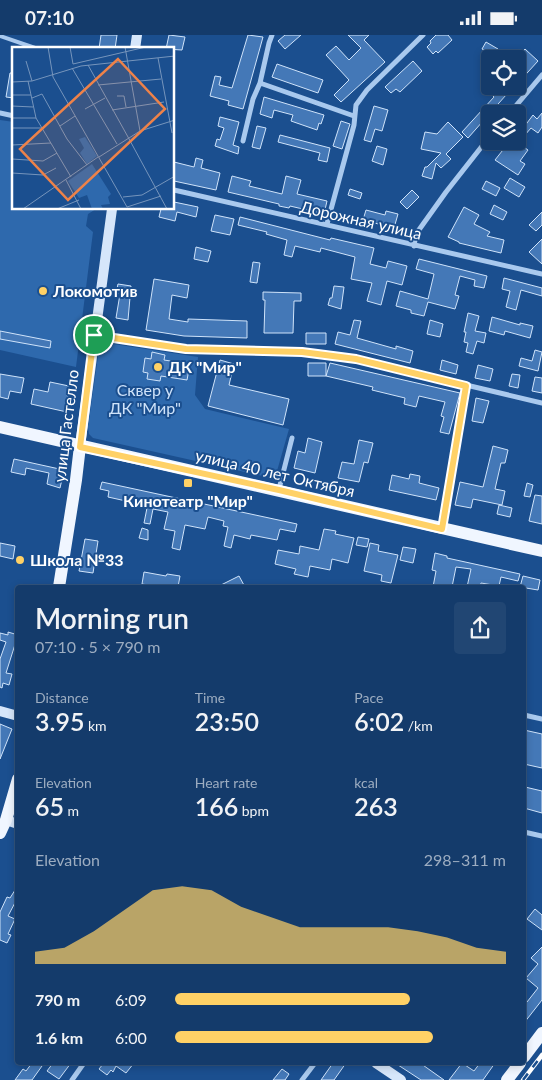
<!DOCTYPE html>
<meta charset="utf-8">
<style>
:root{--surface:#143b6b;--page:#214673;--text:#f1f3f6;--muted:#9dadc1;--line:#33557e;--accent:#ffd166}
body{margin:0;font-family:Lato,sans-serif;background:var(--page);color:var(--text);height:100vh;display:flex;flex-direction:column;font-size:19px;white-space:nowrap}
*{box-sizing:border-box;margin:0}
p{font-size:16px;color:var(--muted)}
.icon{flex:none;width:28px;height:28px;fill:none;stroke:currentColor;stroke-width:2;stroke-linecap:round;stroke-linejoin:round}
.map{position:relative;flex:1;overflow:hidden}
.drawer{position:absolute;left:15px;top:550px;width:511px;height:480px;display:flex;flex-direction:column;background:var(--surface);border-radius:5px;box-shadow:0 2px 8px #0003,0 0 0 1px var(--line)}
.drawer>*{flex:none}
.fabs{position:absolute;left:481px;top:15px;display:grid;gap:10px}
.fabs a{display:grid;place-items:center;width:45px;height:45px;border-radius:5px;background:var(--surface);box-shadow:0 2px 8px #0003,0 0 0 1px var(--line);font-size:25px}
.pin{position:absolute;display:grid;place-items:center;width:42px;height:42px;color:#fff;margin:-21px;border:2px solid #fff;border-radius:50%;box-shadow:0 1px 5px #0007}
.round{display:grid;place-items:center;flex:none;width:52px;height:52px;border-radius:5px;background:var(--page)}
.summary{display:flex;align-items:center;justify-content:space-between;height:85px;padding:0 20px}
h1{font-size:28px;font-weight:600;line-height:38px}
.metrics{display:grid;grid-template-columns:repeat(3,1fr);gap:8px;height:85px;padding:5px 20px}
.metrics div{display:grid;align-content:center}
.metrics b{font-size:25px;font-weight:600}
.metrics small{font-size:14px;font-weight:400}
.metrics p{font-size:14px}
.chart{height:140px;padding:10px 20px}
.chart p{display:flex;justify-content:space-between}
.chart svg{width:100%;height:90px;margin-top:5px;fill:var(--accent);opacity:.7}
ul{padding:0 20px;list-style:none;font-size:16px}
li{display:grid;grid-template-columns:80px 60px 1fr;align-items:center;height:38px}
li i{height:12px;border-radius:6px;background:var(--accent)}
.status{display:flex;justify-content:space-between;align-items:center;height:35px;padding:0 25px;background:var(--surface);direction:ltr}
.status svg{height:14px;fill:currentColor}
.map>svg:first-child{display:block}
</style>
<div class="status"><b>07:10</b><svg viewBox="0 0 49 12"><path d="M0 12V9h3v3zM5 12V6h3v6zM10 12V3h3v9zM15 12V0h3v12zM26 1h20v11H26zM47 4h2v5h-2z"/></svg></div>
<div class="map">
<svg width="542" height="1045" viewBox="0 0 542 1045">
<rect width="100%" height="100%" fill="#1b4f8f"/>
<path fill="#2e69ad" d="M0 85 14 87V174H96L88 179 86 191 93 197 76 332 0 315Z
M100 307 198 322 195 360 205 374 289 394 277 436 274 440 267 442 93 403 89 399 88 392Z"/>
<path fill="#4478b7" stroke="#cfe3fa" d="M101 0H117L115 14H99Z
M169 0 185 2 182 15 166 14Z
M248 0 263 2 243 74 228 70 229 66 210 61 215 41 221 42 219 50 232 53Z
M285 0H301L285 14 278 6Z
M348 0H369L364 5 385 27 341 67 334 60 349 45 326 20 336 11 349 25 361 13Z
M436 0H448L452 5 438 18 436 16 433 19 427 12 431 8 430 6Z
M486 7 498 14 494 20 482 14Z
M525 14 538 26 518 48V22Z
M413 26 422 36 400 57 396 54 391 58 385 52Z
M277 29 323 45 318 58 272 42Z
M10 38H14V63L6 62Z
M483 51H514L468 103 462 97 494 62Z
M264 62 324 80 321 89 319 88 317 95 291 86 293 80 274 75 272 83 260 79Z
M374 71 388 75 382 96 375 94 371 107 364 105Z
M542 78V92L538 98 531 93 518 108 528 115 520 126 525 129 518 140 495 125 510 106 518 108V92L520 89 524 92 533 80 537 84Z
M220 82 239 87 233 110 239 112 238 119 215 111 217 104 220 105 224 93 218 91Z
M341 86 350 89 342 114 333 111Z
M448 87 463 102 446 119 451 124 441 133 436 128 432 144 422 141 425 132H427L441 118 421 114 425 97 437 99Z
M257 91 266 93 260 114 252 112Z
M280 100 330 113 327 127 318 125 320 118 278 107Z
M377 111 387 114 383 130 372 126Z
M196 123 203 125 201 133 220 138 216 155 174 146V127L194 132Z
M232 141 251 146 249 151 282 159 286 141 301 145 297 159 327 166 324 179 290 171 289 173 279 171V169L228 157Z
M510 143 525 152 519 162 504 153Z
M486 146 500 153 496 161 482 154Z
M350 154 362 158 360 164 348 160Z
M412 155 419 162 407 174 400 167Z
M174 167 198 172 196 182 177 177 175 186 159 182 161 174H174Z
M494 170 507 177 503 185 490 179Z
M464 172 479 180 474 189 490 197 487 201 504 205 501 218 459 208V207L448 202Z
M366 175 385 180 386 176 398 179 394 193 363 185Z
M542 177V190L536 196 529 190Z
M215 180 234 184 230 200 211 196Z
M240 182 330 205 331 203 374 213 370 229 386 233 388 226 407 231 402 250 387 246 381 270 367 266 372 248 351 244 355 222 321 213 320 217 295 211 292 222 284 220 287 205 266 199 267 197 238 190Z
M542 204V229L529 217Z
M196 212 211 216 208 227 194 224Z
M419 224 487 241 484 253 474 251 475 245 460 241 455 260 459 261 455 274 428 267 424 281 411 278V275L396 271 400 256 428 264 434 239 416 234Z
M253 227 260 228 257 248 250 247Z
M504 243 542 253V261L521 255 516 275 506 272 510 256 502 254Z
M154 244 189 250 187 263 172 260 169 284 188 287V284L247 286V303L184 301 146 295Z
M118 249 131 251 128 285 116 283 120 259 116 258Z
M334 251 344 252 341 274 328 270 330 263H332Z
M263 257 301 258V266H294L293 298H264L265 265H263Z
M468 278 479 281 475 296 486 298 484 308 477 306 473 319 466 317 468 308 464 307 466 297H464Z
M492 282 520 290V288L533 291 530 303 505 296 504 300 489 296Z
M354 285 361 286 357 303 396 314V311L413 316 410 328 335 309 338 297 350 300Z
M430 285 443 289 440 302 427 299Z
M0 296 51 306 50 313 0 304Z
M306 298H326V309H306Z
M535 315 542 317 538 336 519 331 521 323 532 326Z
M152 317 165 320 164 325 190 329 187 345 161 341 160 346 147 344 148 338 143 337 145 323 151 324Z
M220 325 234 329 229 350 289 364 283 390 208 371Z
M442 325 458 330 456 339 440 335Z
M308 328H326V341H308Z
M330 328 460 358 449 399 440 397 444 382 441 381 445 367 419 361 416 372 404 369 405 363 372 355 373 352 326 341Z
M478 330 493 334 490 346 475 343Z
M0 339 24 343 21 358 10 356 8 364 0 362Z
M512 339 520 340 518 353 509 351Z
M535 342 542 343V358L532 356Z
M50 347 69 351 67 361H70L67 377 31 369 34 354 48 357Z
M476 363 489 366 483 388 472 386Z
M308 403 322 407 315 438 294 433 298 416 305 418Z
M359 405 373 408 368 428 364 427 359 447 338 443 342 427 354 429Z
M493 411 508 415 505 428H501L495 454 505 456 502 470 473 464 471 473 455 470 460 447 483 452Z
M14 424 64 435 60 453 47 449 49 438 26 433 25 440 11 437Z
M410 439 420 441 419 448 439 453 436 465 389 455 392 440 409 444Z
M102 447 297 489 295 497 280 494 277 505 251 500 250 504 234 500 231 513 224 511 228 492 223 491 224 486 208 482 205 494 185 490 180 515 172 513 175 496 164 494 168 477 153 474 150 489 144 488 147 473 135 471V468L108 462 109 456 100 454Z
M527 448 533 450 530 462 524 461Z
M535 460 542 461V489L529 486Z
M499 470 512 473 510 482 497 479Z
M142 493 148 495V505L139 503Z
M324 494 336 496 335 499 354 503 348 528 332 524 330 535 310 531 308 542 294 539 296 534 275 529 278 515 299 519 300 511 319 515Z
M358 502 369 504 367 512 356 510Z
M85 504 98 506 93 538 79 536Z
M0 508 15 511 13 524 0 521Z
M370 508 379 510 378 516 398 520 391 548 381 546 382 540 364 536Z
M403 512 416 514 413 528 400 525Z
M435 518 447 521V523L520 539 518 546 501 542 499 551 481 548 480 552H467L471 534 456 532 452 552H433L436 536 432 535Z
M144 537 166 541 167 539 180 541 178 552H160L142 549Z
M239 541 245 552H217Z
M523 541 540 545 538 555 520 552Z
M8 597 18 600 6 638 12 639 9 650 3 648 2 653 0 652V624L6 607 0 605V598L8 600Z
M0 689 12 694 0 724Z
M524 695 542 699V733L524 729Z
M525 752 542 756V778L524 773Z
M17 852 18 862 8 881 15 884 8 899 11 900 7 908 0 905V877L7 862 10 863Z
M535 874 542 880V895L527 884Z
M542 912V965L524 988V965L527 967 538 953 526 943 538 929 531 923Z
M32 1028H38L42 1031 32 1045H15L23 1034 26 1036Z
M53 1028H71L59 1044 47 1036Z
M100 1028H134L126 1038 116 1031 113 1037 111 1035 107 1040 99 1034 103 1029Z
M333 1028H346L334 1045H321Z
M395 1028H420L444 1045H421Z
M462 1028 474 1036 480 1028H495L483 1045H449Z
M282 1034 289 1039 285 1045H273Z"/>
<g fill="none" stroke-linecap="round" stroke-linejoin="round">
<path stroke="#a9c9ee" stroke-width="4" d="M0 1 38 14"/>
<path stroke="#a9c9ee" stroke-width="5" d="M260 48 354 81
M0 78 14 81
M509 79 542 40
M243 106 253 64 260 48 269 8 272 0
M174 155 542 239
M327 189 354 90 356 70 367 55 423 0
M414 211 416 199 446 157 490 101
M94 300 186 314 302 317 356 324 542 368
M279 454 292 403
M442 494 466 351
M524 680 542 684
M524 797 542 801
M72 1045 84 1028
M302 1045 315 1028"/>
<path stroke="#d6e6fa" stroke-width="10" d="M135 14 137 0
M80 411 112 174
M0 676 18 681
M6 785 18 789
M376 1028 401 1045"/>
<path stroke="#f0f6ff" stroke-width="12" d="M0 392 542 516
M59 552 76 445 80 411
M0 798 6 785 18 744
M524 1022 542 998
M507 1045 520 1028"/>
<defs>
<path id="rail" d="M523 1045 542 1020"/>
</defs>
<use href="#rail" stroke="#fff" stroke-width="4.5"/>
<use href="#rail" stroke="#1b4f8f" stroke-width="2.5" stroke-dasharray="8" stroke-linecap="butt"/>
</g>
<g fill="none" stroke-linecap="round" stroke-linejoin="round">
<defs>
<path id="route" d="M94 300 186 314 302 317 356 324 466 351 442 494 279 455 80 412Z"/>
</defs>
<use href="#route" stroke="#fff" stroke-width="10"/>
<use href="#route" stroke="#ffd166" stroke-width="6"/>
</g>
<g fill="#ffd166" stroke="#1b4f8f" stroke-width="2">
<circle cx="43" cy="256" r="5"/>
<circle cx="158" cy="332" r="5"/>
<rect x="183" y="443" width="10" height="10" rx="2.5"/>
<circle cx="20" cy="525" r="5"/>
</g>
<g text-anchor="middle" stroke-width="4" stroke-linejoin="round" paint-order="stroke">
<g font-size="16" fill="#fff" stroke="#1b4f8f">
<text transform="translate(361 185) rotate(13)" y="6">Дорожная улица</text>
<text transform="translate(66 391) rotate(-83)" y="6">улица Гастелло</text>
<text transform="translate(275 438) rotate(13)" y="6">улица 40 лет Октября</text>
</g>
<g font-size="16" font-weight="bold" fill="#fff" stroke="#1b4f8f" text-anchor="start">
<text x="53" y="262">Локомотив</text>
<text x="168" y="338">ДК "Мир"</text>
<text x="188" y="472" text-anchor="middle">Кинотеатр "Мир"</text>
<text x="30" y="531">Школа №33</text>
</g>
<g font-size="16" fill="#cfe3fa" stroke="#1b4f8f">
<text x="145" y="361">Сквер у<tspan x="145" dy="18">ДК "Мир"</tspan></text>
</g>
</g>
<g transform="translate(12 12)">
<rect width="162" height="162" fill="#1b4f8f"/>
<path d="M73 90 85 109 75 117 68 106 72 101 67 92ZM80 117 99 147 96 150 98 157 89 158 91 162H80L75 148 67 151 56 134Z" fill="#2e69ad"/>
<path fill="none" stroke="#7695bc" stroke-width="1" d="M36 0 41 30 115 160 149 149M58 0 61 17 134 0M113 0 128 84M146 11 160 86M14 14 20 34M76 18 116 90M60 21 105 97M16 34 24 71 59 130M0 35 20 34 69 19 163 9M86 38 149 32M0 48H19M105 49H112L114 60M20 51 30 47 55 92 75 118M0 59 21 60M73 62 93 51M100 63 152 55M0 71H24M48 79 63 69M0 81H30M116 90 155 162M0 98 39 96M87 110 128 84 163 73M0 112 31 114 45 106M0 126 31 128 44 121M54 133 69 162M111 150 130 148 163 129M11 162 86 110M45 162 67 153"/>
<path fill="#ee8249" fill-opacity="0.15" stroke="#ee8249" stroke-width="2.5" d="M106 12 153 62 56 153 8 102Z"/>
<rect width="162" height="162" fill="none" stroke="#fff" stroke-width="2.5"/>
</g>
</svg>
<div class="fabs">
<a><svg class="icon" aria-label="locate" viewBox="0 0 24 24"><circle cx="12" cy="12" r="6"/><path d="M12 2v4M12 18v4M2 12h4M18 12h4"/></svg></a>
<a><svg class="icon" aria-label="layers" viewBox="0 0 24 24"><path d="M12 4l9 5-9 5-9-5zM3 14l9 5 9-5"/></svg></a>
</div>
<div class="pin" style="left:94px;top:300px;background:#1e9e55"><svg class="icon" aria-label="arrive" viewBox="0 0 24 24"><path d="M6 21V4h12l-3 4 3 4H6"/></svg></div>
<section class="drawer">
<div class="summary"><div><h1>Morning run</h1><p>07:10 · 5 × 790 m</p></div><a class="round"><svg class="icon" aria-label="share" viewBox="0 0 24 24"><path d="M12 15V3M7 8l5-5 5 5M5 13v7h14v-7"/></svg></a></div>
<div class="metrics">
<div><p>Distance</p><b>3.95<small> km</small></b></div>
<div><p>Time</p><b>23:50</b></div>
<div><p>Pace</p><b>6:02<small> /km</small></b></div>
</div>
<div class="metrics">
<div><p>Elevation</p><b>65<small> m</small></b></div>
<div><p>Heart rate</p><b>166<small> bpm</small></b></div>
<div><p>kcal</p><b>263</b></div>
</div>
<div class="chart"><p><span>Elevation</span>298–311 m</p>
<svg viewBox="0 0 160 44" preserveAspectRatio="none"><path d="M0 44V38L10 36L20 28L30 18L40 8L50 6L60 8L70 16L80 21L90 26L100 26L110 26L120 26L130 28L140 31L150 36L160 38V44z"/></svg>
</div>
<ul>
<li><b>790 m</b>6:09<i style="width:71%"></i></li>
<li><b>1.6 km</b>6:00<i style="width:78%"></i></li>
</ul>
</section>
</div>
